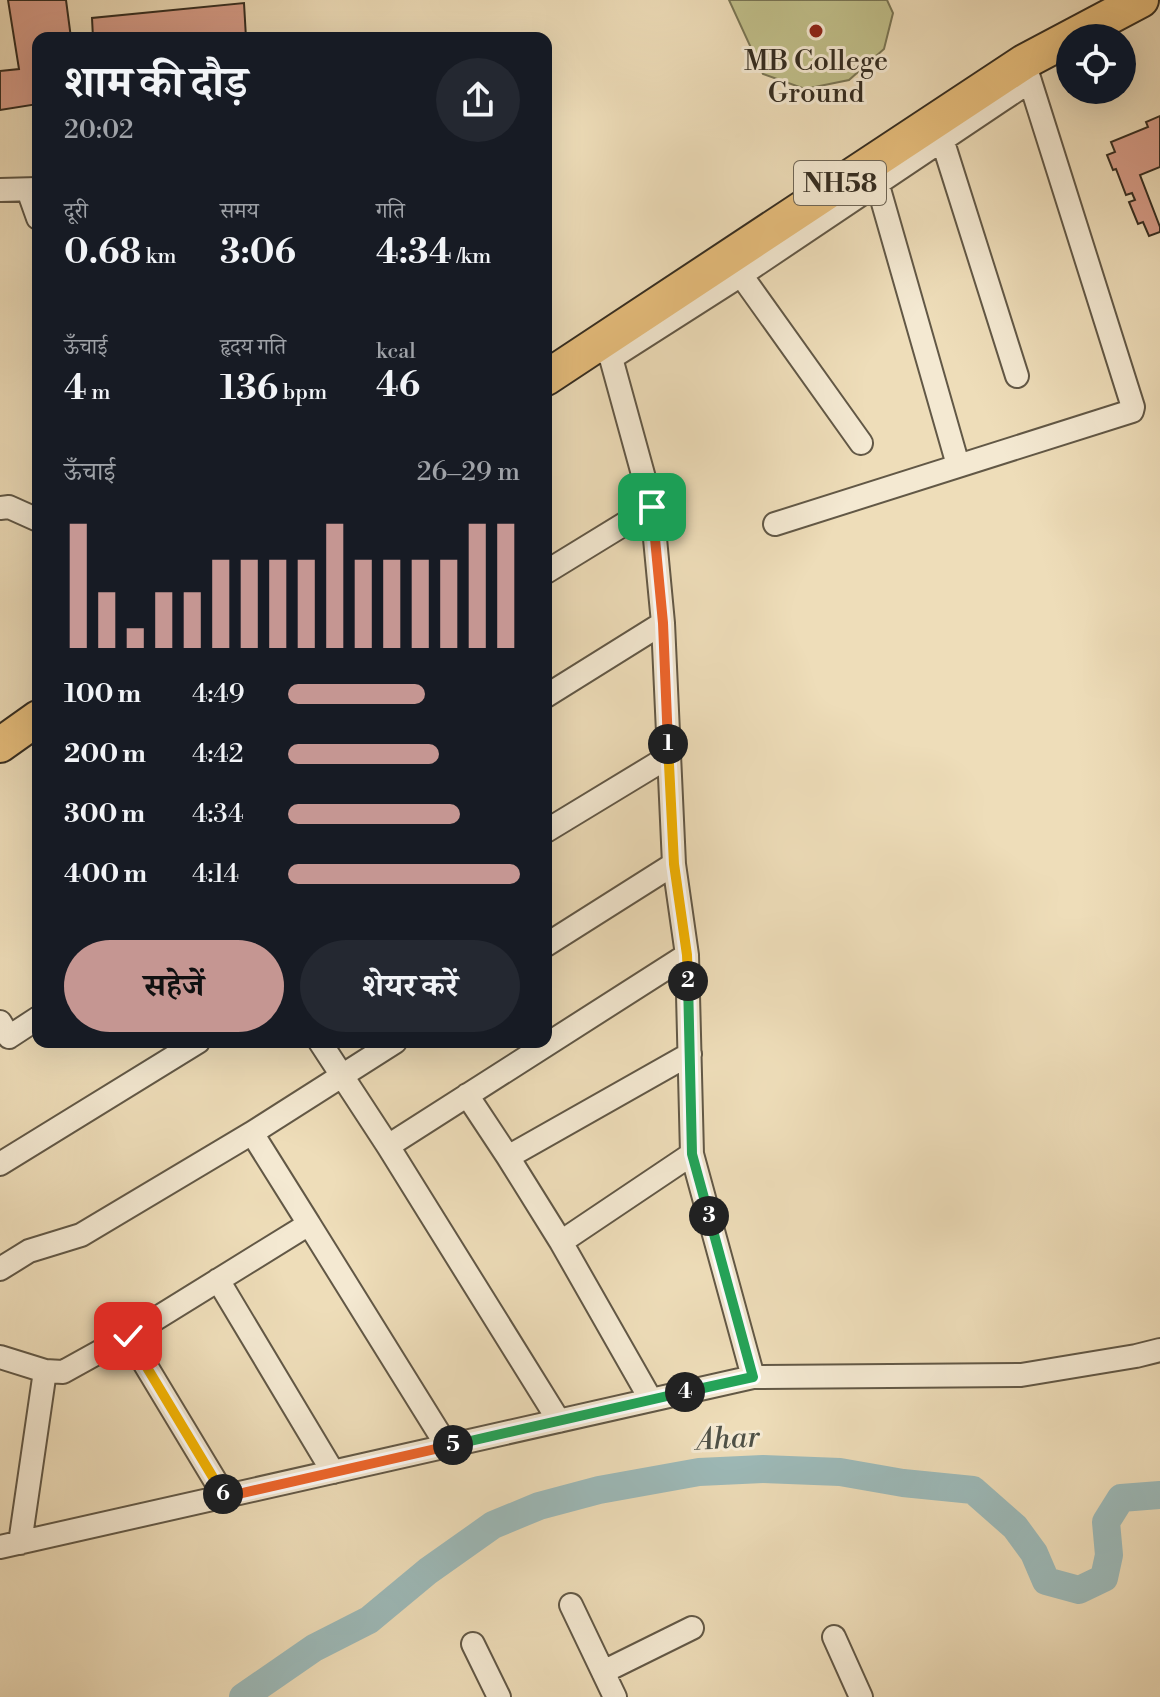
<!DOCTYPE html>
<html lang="hi">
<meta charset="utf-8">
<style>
:root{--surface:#171b24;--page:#242831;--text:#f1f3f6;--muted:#9ea1a6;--accent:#c59692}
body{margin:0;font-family:"Libre Bodoni","Noto Serif Devanagari",serif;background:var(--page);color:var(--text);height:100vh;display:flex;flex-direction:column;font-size:30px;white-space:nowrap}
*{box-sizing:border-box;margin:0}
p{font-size:26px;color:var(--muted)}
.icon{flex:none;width:44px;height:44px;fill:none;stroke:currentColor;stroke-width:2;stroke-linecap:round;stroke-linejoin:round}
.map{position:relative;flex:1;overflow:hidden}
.panel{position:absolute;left:32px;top:32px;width:520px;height:1016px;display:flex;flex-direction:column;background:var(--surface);border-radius:16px;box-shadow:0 8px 32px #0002}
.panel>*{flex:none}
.buttons{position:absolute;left:1056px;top:24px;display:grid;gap:16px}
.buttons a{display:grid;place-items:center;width:80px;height:80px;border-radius:50%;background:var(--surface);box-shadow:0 8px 32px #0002;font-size:40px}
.pin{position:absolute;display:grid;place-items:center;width:68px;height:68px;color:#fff;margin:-34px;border-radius:16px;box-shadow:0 4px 12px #0006}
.km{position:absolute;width:40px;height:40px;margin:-20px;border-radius:50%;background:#222;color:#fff;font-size:22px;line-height:40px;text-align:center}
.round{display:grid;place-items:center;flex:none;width:84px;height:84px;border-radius:42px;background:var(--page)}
.summary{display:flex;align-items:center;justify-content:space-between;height:136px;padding:0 32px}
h1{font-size:44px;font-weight:700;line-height:60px}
.figures{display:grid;grid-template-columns:repeat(3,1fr);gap:12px;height:136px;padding:8px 32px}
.figures div{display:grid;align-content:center}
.figures b{font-size:34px;font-weight:700}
.figures small{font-size:22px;font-weight:400}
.figures p{font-size:22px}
.chart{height:224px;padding:16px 32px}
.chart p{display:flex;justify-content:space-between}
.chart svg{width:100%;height:144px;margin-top:8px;stroke:var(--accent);stroke-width:6}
.action{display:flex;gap:16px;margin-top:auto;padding:16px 32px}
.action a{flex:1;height:92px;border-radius:48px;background:var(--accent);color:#111;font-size:32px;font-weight:700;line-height:92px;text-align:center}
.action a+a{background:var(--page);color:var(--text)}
ul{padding:0 32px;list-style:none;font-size:26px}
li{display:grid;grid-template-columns:128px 96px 1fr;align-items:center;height:60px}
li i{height:20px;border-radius:10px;background:var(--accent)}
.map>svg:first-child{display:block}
</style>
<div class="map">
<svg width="1160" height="1697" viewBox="0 0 1160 1697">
<rect width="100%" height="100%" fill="#eeddb9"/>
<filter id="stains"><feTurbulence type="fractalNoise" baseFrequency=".0025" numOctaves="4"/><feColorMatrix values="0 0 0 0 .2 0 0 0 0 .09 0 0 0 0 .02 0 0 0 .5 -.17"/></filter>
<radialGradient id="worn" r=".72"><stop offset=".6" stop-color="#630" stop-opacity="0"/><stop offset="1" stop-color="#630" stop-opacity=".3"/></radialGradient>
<path fill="#c0bf8a" stroke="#7a7655" stroke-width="2" d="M729 0H887L893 13 884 49 849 80 805 89 763 74Z"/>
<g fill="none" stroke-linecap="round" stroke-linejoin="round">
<path stroke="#9dbab9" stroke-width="28" d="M243 1697 314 1648 369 1620 428 1571 493 1525 539 1506 599 1490 699 1472 763 1469 840 1472 903 1483 973 1490 1015 1527 1034 1553 1046 1581 1079 1590 1104 1578 1109 1555 1106 1522 1121 1498 1160 1495"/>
</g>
<path fill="#d89d89" stroke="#342c20" stroke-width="2" d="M8 0H66L71 38H38V104L0 110V71L19 69Z
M244 3 246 38H93L92 18Z
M1160 116V167L1140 175 1160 227V232L1149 236 1143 222 1138 224 1129 202 1135 200 1132 193 1126 195 1116 169 1113 170 1107 155 1115 152 1111 142 1148 127 1146 122Z"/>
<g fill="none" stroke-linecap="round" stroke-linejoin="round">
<defs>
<path id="minor" d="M942 139 1017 376
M877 182 958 465
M0 190 38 189
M28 190 38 218
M611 358 741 275
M861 443 741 275 1030 81
M0 508 9 507 38 520
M775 524 1132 411 1133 407 1024 62
M546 572 652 507
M546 696 663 623
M546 831 668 757
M546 945 674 864
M0 1022 9 1037 38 1018
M320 1042 388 1146 559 1421
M467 1095 508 1157
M388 1146 687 955
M0 1164 198 1042
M309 1224 447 1446
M561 1242 692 1154
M0 1269 29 1251 81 1235 252 1133
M218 1280 333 1472
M128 1336 225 1497
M0 1357 45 1371 63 1372 128 1336 309 1224 252 1133 395 1042
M753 1377 1021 1375 1136 1356 1160 1350
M651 1400 561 1242 508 1157 690 1054
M20 1543 45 1371
M0 1547 753 1377 692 1154 687 955 674 864 663 623 652 507 611 358 598 344
M571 1605 615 1697
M834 1637 861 1697
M473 1644 499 1697
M603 1672 692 1628"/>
<path id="highway" d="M546 378 1024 62 1141 0
M0 745 38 718"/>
</defs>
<use href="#minor" stroke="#625846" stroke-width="26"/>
<use href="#highway" stroke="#342c20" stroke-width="38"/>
<use href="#minor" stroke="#f4e9d2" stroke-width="22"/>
<use href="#highway" stroke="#e7be7c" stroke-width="34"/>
</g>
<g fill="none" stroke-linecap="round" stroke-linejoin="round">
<defs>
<path id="split-1" d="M652 507 663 623 668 744"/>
<path id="split-2" d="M668 744 674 864 687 955 688 981"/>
<path id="split-3" d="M688 981 692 1154 709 1216"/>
<path id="split-4" d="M685 1392 753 1377 709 1216"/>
<path id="split-5" d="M453 1445 685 1392"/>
<path id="split-6" d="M223 1494 225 1497 453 1445"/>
<path id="split-7" d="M128 1336 223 1494"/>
</defs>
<use href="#split-1" stroke="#fff" stroke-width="16"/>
<use href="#split-2" stroke="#fff" stroke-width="16"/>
<use href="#split-3" stroke="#fff" stroke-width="16"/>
<use href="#split-4" stroke="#fff" stroke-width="16"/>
<use href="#split-5" stroke="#fff" stroke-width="16"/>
<use href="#split-6" stroke="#fff" stroke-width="16"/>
<use href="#split-7" stroke="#fff" stroke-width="16"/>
<use href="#split-1" stroke="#f0652b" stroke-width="10"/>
<use href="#split-2" stroke="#f5b400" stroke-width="10"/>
<use href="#split-3" stroke="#22a559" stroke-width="10"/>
<use href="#split-4" stroke="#22a559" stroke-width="10"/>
<use href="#split-5" stroke="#22a559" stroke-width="10"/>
<use href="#split-6" stroke="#f0652b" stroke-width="10"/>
<use href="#split-7" stroke="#f5b400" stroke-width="10"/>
</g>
<circle fill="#8f2418" stroke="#f4e9d2" stroke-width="3" cx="816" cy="31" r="8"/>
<g text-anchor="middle" stroke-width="6" stroke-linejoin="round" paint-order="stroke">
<rect fill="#f4e9d2" stroke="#6e6555" stroke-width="2" x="794" y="161" width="92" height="44" rx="6"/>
<g font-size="26" font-weight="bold" fill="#342c20">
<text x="840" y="192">NH58</text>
</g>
<g font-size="28" fill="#342c20" stroke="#f4e9d2">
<text x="816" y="70">MB College<tspan x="816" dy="32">Ground</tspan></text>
</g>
<g font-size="30" font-style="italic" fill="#4e5046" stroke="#f4e9d2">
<text transform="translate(728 1438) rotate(-3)" y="10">Ahar</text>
</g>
</g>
<rect width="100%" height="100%" filter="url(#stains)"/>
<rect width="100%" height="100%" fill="url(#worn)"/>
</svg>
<div class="buttons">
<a><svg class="icon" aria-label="locate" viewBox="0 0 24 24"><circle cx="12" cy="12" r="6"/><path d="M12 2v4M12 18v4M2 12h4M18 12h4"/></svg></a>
</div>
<div class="pin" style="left:652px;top:507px;background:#1e9e55"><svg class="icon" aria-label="arrive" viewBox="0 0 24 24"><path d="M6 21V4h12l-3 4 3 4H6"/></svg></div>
<div class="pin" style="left:128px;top:1336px;background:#d93025"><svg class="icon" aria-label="check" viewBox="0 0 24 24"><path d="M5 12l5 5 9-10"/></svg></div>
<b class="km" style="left:668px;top:744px">1</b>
<b class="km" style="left:688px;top:981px">2</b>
<b class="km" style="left:709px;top:1216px">3</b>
<b class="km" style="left:685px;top:1392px">4</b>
<b class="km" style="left:453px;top:1445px">5</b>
<b class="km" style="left:223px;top:1494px">6</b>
<section class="panel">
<div class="summary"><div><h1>शाम की दौड़</h1><p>20:02</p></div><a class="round"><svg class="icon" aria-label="share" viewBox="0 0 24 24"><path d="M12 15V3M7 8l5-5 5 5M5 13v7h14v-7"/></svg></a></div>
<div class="figures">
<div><p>दूरी</p><b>0.68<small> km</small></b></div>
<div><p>समय</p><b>3:06</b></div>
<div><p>गति</p><b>4:34<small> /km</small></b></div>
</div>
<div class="figures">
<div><p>ऊँचाई</p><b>4<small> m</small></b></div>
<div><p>हृदय गति</p><b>136<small> bpm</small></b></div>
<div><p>kcal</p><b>46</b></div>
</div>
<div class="chart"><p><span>ऊँचाई</span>26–29 m</p>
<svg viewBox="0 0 160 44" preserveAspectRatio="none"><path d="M5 44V6M15 44V27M25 44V38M35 44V27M45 44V27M55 44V17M65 44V17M75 44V17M85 44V17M95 44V6M105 44V17M115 44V17M125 44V17M135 44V17M145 44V6M155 44V6"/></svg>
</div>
<ul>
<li><b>100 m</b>4:49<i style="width:59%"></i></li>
<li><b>200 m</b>4:42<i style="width:65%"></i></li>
<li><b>300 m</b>4:34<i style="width:74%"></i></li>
<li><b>400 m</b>4:14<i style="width:100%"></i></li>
</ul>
<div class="action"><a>सहेजें</a><a>शेयर करें</a></div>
</section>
</div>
